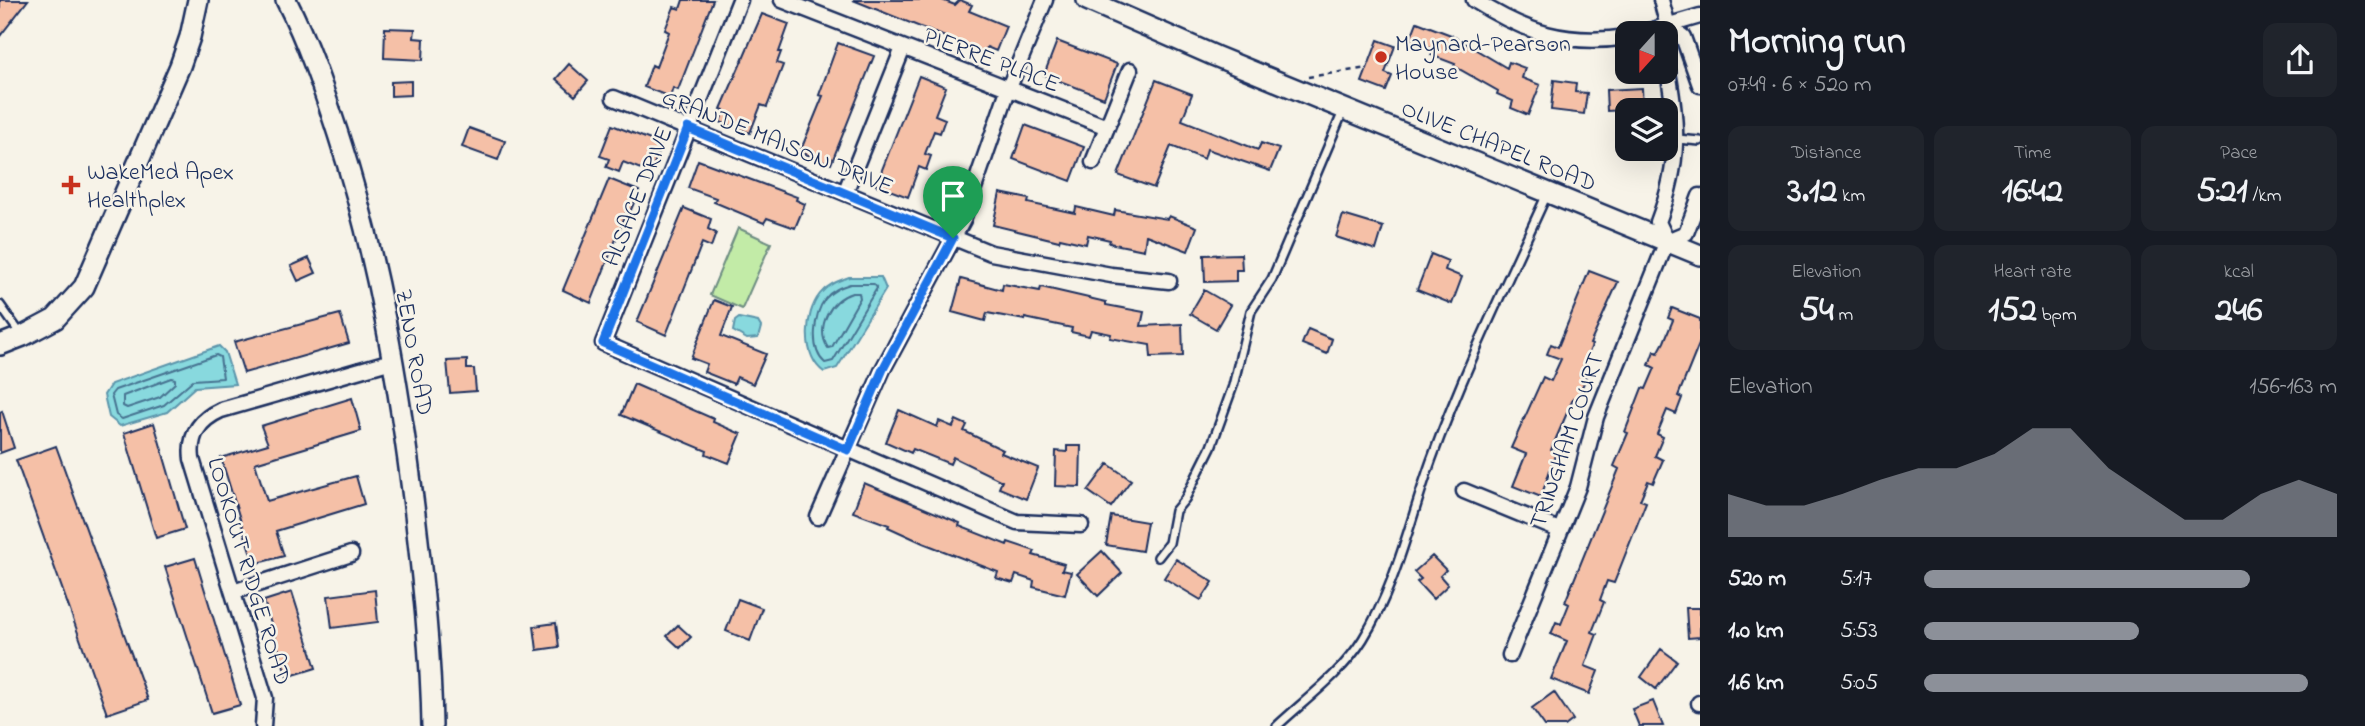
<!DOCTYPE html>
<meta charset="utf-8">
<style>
:root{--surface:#171b24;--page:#20242c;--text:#f1f3f6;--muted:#9ea1a6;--accent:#8c9099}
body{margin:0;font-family:"Indie Flower",sans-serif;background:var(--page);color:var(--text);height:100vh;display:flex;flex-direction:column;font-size:26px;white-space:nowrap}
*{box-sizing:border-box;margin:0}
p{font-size:23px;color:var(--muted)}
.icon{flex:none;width:38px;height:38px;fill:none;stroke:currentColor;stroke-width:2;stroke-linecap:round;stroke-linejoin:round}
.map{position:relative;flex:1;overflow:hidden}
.panel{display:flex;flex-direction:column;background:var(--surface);width:665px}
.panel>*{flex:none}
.needle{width:46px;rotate:201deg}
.controls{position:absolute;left:1615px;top:21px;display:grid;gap:14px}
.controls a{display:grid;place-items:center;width:63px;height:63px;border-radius:14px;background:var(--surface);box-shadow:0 7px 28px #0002;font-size:35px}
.pin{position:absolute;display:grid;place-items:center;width:60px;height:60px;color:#fff;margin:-72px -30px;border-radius:50% 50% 50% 0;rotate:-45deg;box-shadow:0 0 7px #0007}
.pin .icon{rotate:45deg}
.round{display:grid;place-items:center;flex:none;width:74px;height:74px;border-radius:14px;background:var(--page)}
.summary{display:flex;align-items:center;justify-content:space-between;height:119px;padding:0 28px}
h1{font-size:38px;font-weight:800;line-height:52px}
.figures{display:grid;grid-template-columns:repeat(3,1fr);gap:10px;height:119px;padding:7px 28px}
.figures div{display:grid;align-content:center;border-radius:14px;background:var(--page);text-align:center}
.figures b{font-size:35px;font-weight:800}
.figures small{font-size:19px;font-weight:400}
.figures p{font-size:19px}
.chart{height:196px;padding:14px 28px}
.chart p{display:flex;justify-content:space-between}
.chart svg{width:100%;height:126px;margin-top:7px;fill:var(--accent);opacity:.7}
ul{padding:0 28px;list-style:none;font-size:23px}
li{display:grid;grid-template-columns:112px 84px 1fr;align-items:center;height:52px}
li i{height:18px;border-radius:9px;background:var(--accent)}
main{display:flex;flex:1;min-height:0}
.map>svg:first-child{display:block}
</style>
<main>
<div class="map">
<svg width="1700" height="726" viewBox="0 0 1700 726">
<rect width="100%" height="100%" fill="#f7f3e8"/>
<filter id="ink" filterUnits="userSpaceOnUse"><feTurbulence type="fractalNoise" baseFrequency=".0143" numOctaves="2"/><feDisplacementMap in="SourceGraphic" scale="14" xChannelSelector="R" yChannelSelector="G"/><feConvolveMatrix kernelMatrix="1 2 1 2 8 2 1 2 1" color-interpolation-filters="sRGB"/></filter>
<g filter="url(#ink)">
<path fill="#c2eba7" stroke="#6e8d82" stroke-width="2" d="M738 228 771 243 742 309 710 295Z"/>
<path fill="#88d9de" stroke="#5c95ab" stroke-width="2" d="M849 277H881L886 289 837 368 824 372C802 356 804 314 820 294 828 284 838 281 849 277Z
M739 318 758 322 761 327 758 338 747 339 733 331 735 321Z
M219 346 225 352 235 384 195 387 167 412 120 426 109 417 104 395 111 384Z"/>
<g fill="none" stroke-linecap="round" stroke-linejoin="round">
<path stroke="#477391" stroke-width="2" d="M850 284H874L877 288 833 361 825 363C809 350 814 314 825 299 832 290 841 287 850 284Z
M852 293H859L860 298 832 347 828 348C815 327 830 300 852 293Z
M216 355 220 357 223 378 193 380 164 405 122 419 116 415 111 395 115 390Z
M171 378 175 379V383L160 397 127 408 123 406V396Z"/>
</g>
<path fill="#f5c0a7" stroke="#1b2f5e" stroke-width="2" d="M0 0H28L0 36Z
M683 0H713L678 90 673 88 670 97 644 87 652 65 656 67 669 32 665 30 674 7 680 9Z
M853 0H942L955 5 960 0 972 5 969 11 1006 26 996 51 987 47 985 53Z
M762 14 789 24 779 52H781L777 63 783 65 767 107 761 105 750 133 720 122 724 110 721 109Z
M1417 22 1451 35 1507 68 1509 62 1525 68 1522 78 1540 85 1528 115 1511 108 1513 101 1497 94 1498 91 1454 66 1455 64 1431 55 1433 49 1410 40Z
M385 28 415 29 414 38 424 39 423 60 384 58Z
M1378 40 1395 46 1385 73 1392 76 1386 91 1362 82Z
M1057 41 1117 64 1104 98 1044 75Z
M838 43 874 56 831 164 800 152 823 96 819 95Z
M569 64 588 81 575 96 556 79Z
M919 76 946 87 935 115 945 119 940 133 934 131 925 154 931 156 926 170 919 167 908 197 876 185Z
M1156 80 1192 94 1182 120 1258 150 1261 143 1279 149 1270 171 1207 149 1204 159 1171 146 1154 188 1118 175Z
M1554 80 1576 83 1575 92 1587 93 1584 114 1551 110Z
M411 81V95L391 96V82Z
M1642 88 1643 109 1607 111 1606 90Z
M612 125 661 144 651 173 623 162 619 172 606 167 609 159 600 156Z
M1025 125 1084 147 1071 181 1013 159Z
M469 128 505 141 498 160 462 147Z
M698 160 797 197 796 200 805 204 795 228 767 218 764 223 714 202 716 198 688 188Z
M609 179 639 191 630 212 627 211 591 303 563 290Z
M1000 193 1029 199 1028 203 1075 213 1076 207 1114 216 1115 210 1167 219 1169 216 1197 227 1188 251 1146 235 1144 250 1109 243 1110 240 1088 235 1086 244 1060 238 1059 241 993 225Z
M684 208 711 219 708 229 716 233 711 247 702 243 666 335 637 322Z
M1343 215 1383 227 1376 250 1336 237Z
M1241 254 1242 270H1236V281L1205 282 1204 255Z
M1431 254 1448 261 1445 270 1462 277 1452 304 1417 290Z
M309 258 316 273 298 281 291 266Z
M1589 271 1618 282 1590 344 1592 345 1580 375 1586 378 1576 401 1573 399 1551 450 1556 452 1541 497 1513 486 1526 454 1511 448 1543 377 1551 381 1561 359 1547 354 1551 344 1558 347Z
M961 279 1002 290 1003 284 1040 291 1041 287 1106 302V305L1144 312 1141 326 1182 324 1183 356 1151 357 1150 345 1110 338 1111 334 1091 330 1089 336 1071 332 1072 328 1025 318V320L987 313 985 321 952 312Z
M1204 290 1230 305 1216 329 1190 314Z
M714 300 732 307 721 336 766 354 753 384 737 377 734 384 704 372 707 364 691 358Z
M1672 308 1700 319V342L1678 396 1682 398 1676 414 1667 410 1657 434 1663 437 1655 456 1663 460 1653 483 1648 481 1640 500 1646 502 1614 583 1607 581 1600 600 1604 602 1592 632 1597 634 1585 666 1598 671 1589 694 1551 679 1567 641 1551 634 1556 622 1561 624 1569 604 1565 602 1619 469 1614 466 1628 433 1625 432 1642 388 1646 389 1655 368 1649 365 1654 351 1658 353 1664 342 1673 320 1668 318Z
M340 314 349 343 244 373 234 342Z
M1308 329 1332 339 1327 354 1302 344Z
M467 360V369H474L476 391 450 393 447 361Z
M634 384 714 419 713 422 741 434 729 463 706 454 707 451 621 415Z
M352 398 361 431 255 463 267 501 356 476 364 504 276 531 284 556 254 564 221 458 268 444 261 426Z
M899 410 937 427 939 421 953 427 956 420 967 425 964 431 1003 450 1001 453 1038 468 1026 499 999 488 1002 481 953 457 950 464 913 449 911 453 886 442Z
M2 411 14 448 0 453V412Z
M154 423 185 529 156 538 124 433Z
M56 446 148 700 107 714 16 460Z
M1067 446H1081L1080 487 1055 486 1056 451 1067 452Z
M1108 464 1131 480 1111 507 1088 491Z
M864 483 960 523 959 526 1007 545 1008 542 1035 551 1033 555 1064 564 1062 570 1071 572 1065 595 1033 587 1034 581 1016 575 1013 583 996 578 998 572 923 543 888 527 889 525 853 512Z
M1111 516 1147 522 1142 551 1106 545Z
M1102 551 1122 573 1098 596 1077 574Z
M1432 556 1446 570 1440 576 1448 585 1433 599 1417 582 1421 579 1414 572Z
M195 558 240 705 212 713 165 567Z
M1176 559 1213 582 1201 600 1164 578Z
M375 590 378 622 332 628 328 596Z
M292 592 316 668 287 677 264 601Z
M738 599 762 608 750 641 726 631Z
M1686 608H1700V637L1688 638Z
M556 623 559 647 537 650 534 626Z
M678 625 691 637 680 648 667 636Z
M1661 649 1677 661 1656 689 1641 677Z
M1554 692 1573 720 1565 726H1545L1532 708Z
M1653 701 1663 726H1639L1632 709Z"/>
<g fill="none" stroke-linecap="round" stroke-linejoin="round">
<defs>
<path id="lane" d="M1677 139 1700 141
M0 305 22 336
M1158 557 1169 543 1175 511 1185 499 1211 447 1233 386 1251 311 1272 279 1344 109
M1277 726C1306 699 1342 673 1363 639 1396 586 1410 520 1431 461 1464 370 1507 282 1547 194"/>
<path id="street" d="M740 0 603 343 1017 522 1081 525
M782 0 1107 127
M1474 0C1526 33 1566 46 1628 37
M1661 0 1668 26 1666 33
M1668 26 1683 37 1700 85
M1642 33 1700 16
M1666 61C1678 123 1681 161 1658 222L1667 241
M614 98 991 253 1111 275 1169 281
M1093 162 1130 70
M845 193 903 48
M1667 241 1686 233 1700 196
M1464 491 1559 530
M818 517 883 369 963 220 1008 90 1045 0
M233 592 351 554
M1510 655 1578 487 1596 417 1667 241
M1699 703H1700
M263 726 265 698 192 459C189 435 199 420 221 410L392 361"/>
<path id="secondary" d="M286 0C308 43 323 88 338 134 378 257 399 385 415 514 423 584 431 655 432 726
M1087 0 1215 56 1700 255
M0 345 23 336 55 319 84 287 180 66 190 37 198 0"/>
</defs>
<use href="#lane" stroke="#1b2f5e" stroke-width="12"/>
<use href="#street" stroke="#1b2f5e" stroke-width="19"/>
<use href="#secondary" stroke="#1b2f5e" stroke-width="24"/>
<path stroke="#1b2f5e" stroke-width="2.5" stroke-dasharray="5 5" stroke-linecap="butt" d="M1308 77 1367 68"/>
<use href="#lane" stroke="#f7f3e8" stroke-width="7"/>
<use href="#street" stroke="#f7f3e8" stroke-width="14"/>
<use href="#secondary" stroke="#f7f3e8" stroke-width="19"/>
</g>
</g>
<g fill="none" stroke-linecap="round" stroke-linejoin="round" filter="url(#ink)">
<defs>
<path id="route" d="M688 128 953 238 883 369 848 450 603 343Z"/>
</defs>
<use href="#route" stroke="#fff" stroke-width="14"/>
<use href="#route" stroke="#1a73e8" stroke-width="9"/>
</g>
<g fill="#c8321e" stroke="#f7f3e8" stroke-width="2.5">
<circle cx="1381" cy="57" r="7"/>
<path d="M67.5 174.5h7v7h7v7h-7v7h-7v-7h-7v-7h7z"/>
</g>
<g text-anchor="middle" stroke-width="5" stroke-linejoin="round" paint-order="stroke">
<g font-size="24" fill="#1b2f5e" stroke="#f7f3e8" text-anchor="start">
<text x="1395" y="51">Maynard-Pearson<tspan x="1395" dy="28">House</tspan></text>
<text x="87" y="179">WakeMed Apex<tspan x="87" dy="28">Healthplex</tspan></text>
</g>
<g font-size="24" fill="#1b2f5e" stroke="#f7f3e8">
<text transform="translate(992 59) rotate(21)" y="8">PIERRE PLACE</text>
<text transform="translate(778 141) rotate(22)" y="8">GRANDE MAISON DRIVE</text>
<text transform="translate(1499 145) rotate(22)" y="8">OLIVE CHAPEL ROAD</text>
<text transform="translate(637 196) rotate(-68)" y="8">ALSACE DRIVE</text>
<text transform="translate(415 352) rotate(80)" y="8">ZENO ROAD</text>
<text transform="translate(1566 440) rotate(-71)" y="8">TRINGHAM COURT</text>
<text transform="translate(250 571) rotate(73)" y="8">LOOKOUT RIDGE ROAD</text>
</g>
</g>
</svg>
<div class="controls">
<a><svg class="needle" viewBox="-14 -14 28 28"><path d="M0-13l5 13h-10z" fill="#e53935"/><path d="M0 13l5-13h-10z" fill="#9ea1a6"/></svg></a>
<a><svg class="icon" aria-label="layers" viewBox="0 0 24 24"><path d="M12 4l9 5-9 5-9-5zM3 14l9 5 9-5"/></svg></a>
</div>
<div class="pin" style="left:953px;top:238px;background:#1e9e55"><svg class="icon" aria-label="arrive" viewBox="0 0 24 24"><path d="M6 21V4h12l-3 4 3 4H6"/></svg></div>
</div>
<section class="panel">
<div class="summary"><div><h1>Morning run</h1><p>07:49 · 6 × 520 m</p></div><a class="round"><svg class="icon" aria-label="share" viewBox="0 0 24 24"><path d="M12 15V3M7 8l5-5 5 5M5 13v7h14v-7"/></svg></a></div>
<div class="figures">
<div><p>Distance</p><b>3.12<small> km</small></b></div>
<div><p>Time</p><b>16:42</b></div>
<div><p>Pace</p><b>5:21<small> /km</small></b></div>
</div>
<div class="figures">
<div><p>Elevation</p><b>54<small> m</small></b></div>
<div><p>Heart rate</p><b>152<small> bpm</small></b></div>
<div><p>kcal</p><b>246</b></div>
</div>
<div class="chart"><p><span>Elevation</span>156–163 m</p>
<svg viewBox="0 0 160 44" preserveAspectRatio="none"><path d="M0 44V29L10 33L20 33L30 29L40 24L50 20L60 20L70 15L80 6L90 6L100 20L110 29L120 38L130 38L140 29L150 24L160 29V44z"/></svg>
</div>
<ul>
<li><b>520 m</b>5:17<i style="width:79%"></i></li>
<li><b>1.0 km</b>5:53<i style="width:52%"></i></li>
<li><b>1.6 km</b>5:05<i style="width:93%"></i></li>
</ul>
</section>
</main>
